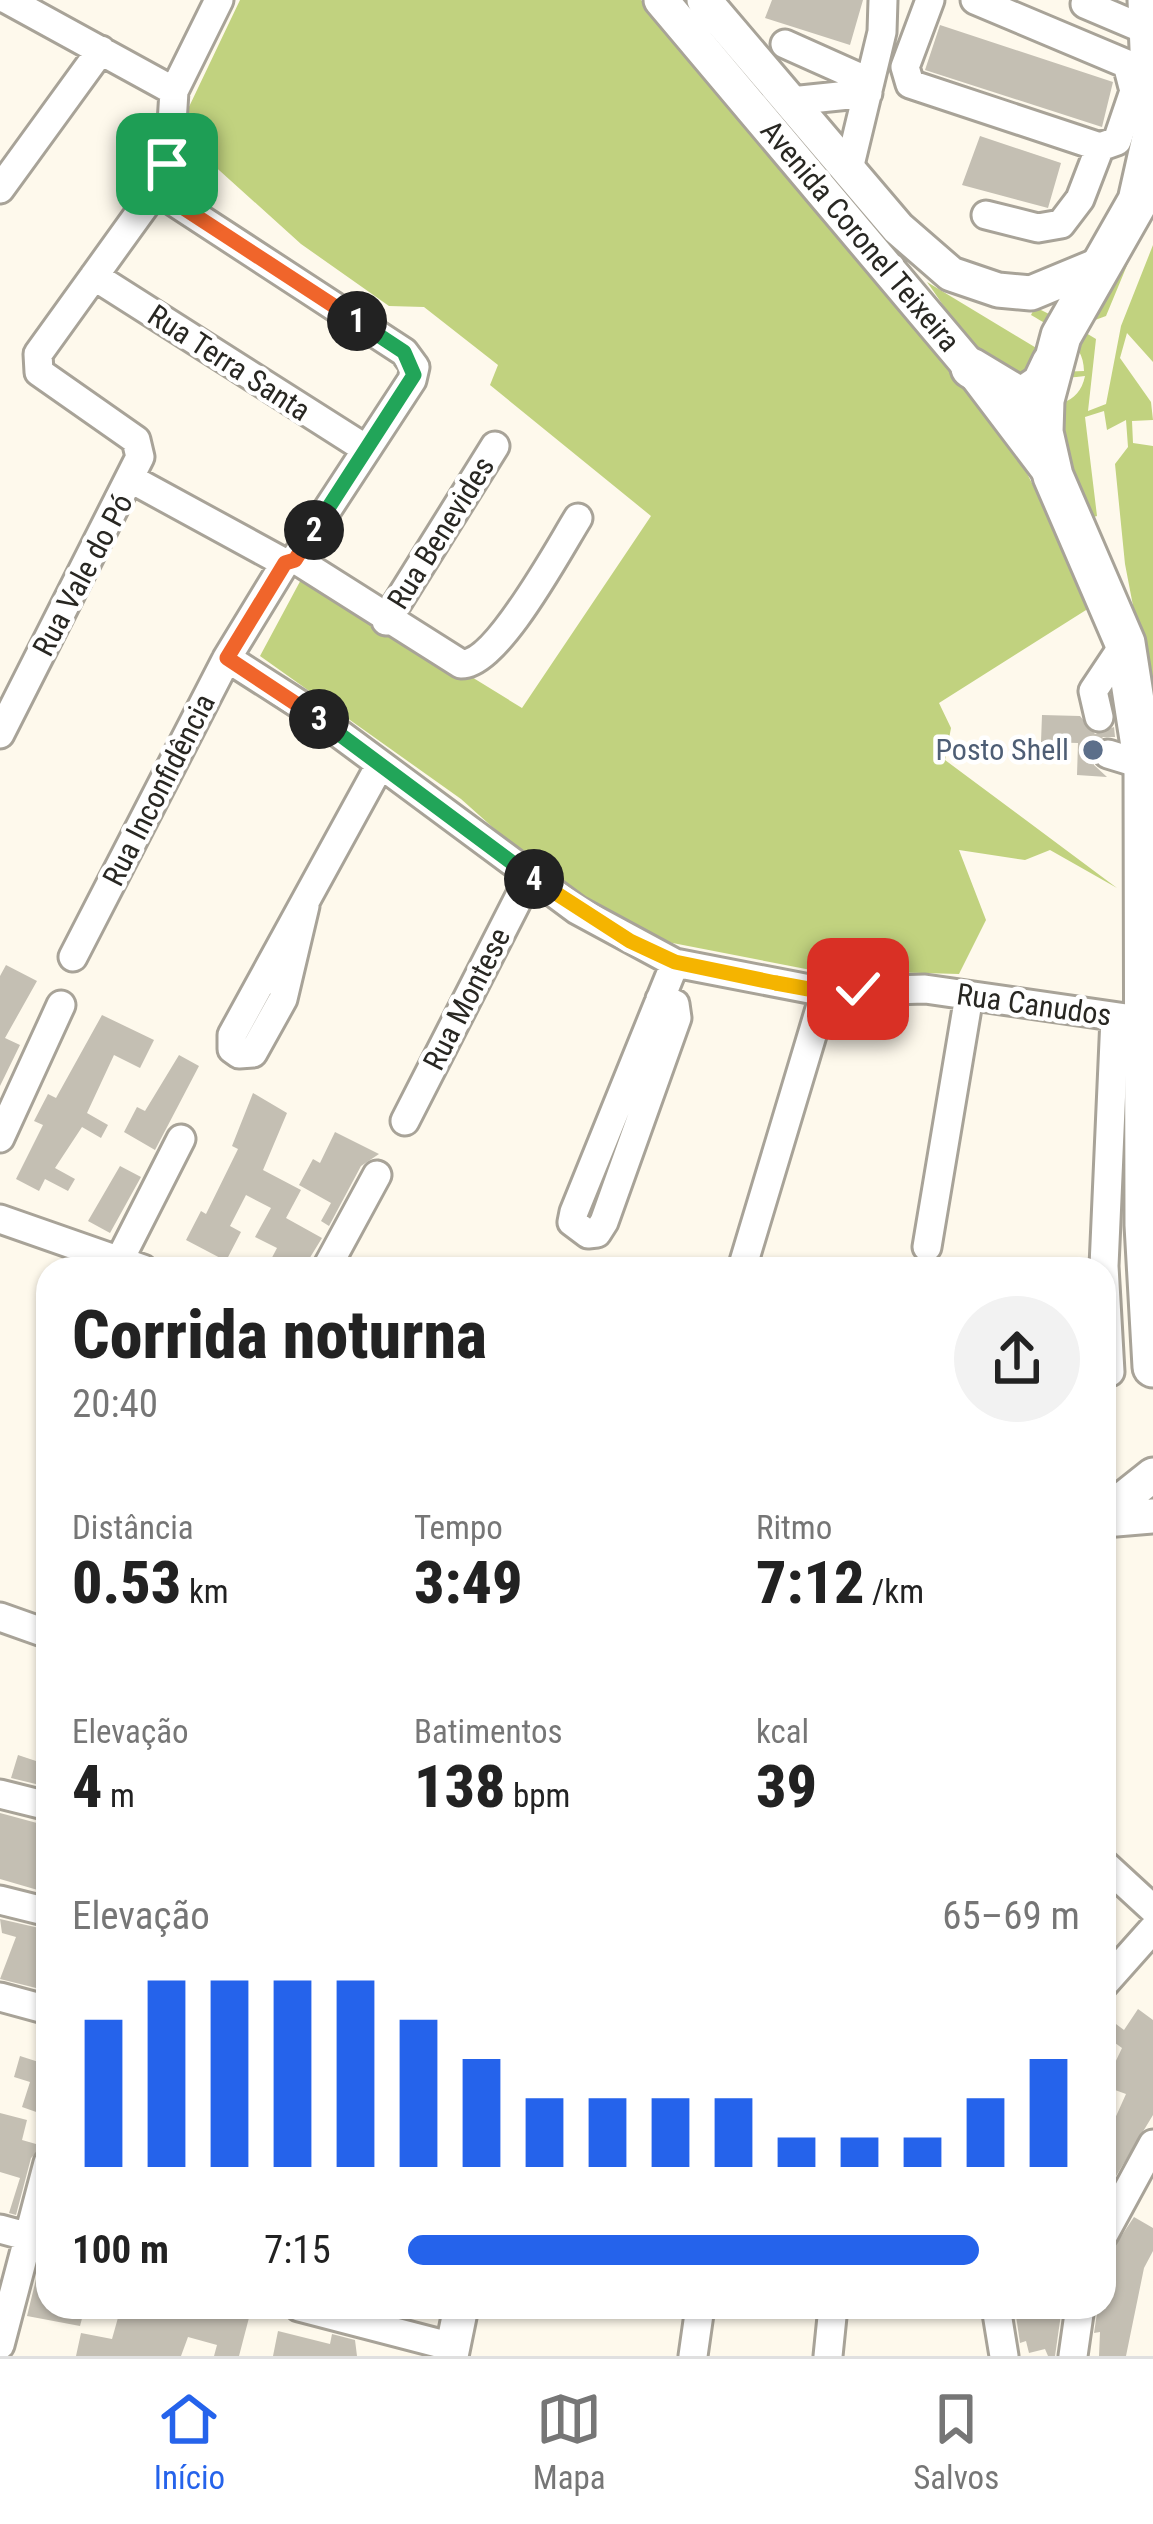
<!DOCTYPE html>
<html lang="pt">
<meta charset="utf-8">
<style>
:root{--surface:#fff;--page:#f2f2f2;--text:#222;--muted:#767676;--line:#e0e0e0;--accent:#2563eb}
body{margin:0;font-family:"Roboto Condensed",sans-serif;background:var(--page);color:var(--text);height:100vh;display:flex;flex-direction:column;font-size:45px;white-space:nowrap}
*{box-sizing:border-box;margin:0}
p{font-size:39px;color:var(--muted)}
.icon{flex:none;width:66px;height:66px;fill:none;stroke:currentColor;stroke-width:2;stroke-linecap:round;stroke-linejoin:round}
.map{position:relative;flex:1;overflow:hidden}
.details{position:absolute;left:36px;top:1257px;width:1080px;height:1062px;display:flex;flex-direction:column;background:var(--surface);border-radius:36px;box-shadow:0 3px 9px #0004}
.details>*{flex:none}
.pin{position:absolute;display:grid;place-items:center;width:102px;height:102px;color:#fff;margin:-51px;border-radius:24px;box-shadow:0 6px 18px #0006}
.km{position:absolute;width:60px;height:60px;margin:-30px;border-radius:50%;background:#222;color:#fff;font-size:33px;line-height:60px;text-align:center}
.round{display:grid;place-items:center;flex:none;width:126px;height:126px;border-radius:63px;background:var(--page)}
.headline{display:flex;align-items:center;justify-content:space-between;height:204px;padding:0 36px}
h1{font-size:66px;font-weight:800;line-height:90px}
.metrics{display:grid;grid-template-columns:repeat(3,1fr);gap:18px;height:204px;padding:12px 36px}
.metrics div{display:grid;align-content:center}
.metrics b{font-size:60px;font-weight:800}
.metrics small{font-size:33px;font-weight:400}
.metrics p{font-size:33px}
.chart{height:336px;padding:24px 36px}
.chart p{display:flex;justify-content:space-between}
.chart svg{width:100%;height:216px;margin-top:12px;stroke:var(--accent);stroke-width:6}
ul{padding:0 36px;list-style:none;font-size:39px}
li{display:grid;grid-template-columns:192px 144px 1fr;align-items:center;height:90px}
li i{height:30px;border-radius:15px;background:var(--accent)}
.tab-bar{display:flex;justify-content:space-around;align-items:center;height:168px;border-top:3px solid var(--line);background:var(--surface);font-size:33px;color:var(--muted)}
.tab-bar a{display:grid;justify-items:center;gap:6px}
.tab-bar .current{color:var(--accent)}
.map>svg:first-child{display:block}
</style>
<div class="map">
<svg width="1153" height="2356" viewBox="0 0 1153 2356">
<rect width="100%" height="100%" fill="#fef9ec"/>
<path fill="#c1d27f" d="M240 0H641L1010 440 1094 605 939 703 951 728 945 760 1117 888 1050 850 1025 860 959 850 986 920 959 974 811 970 652 939 537 867 461 799 260 656 304 574 522 708 651 516 490 385 498 365 424 307 389 306 301 244 189 143 187 111Z
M1150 210 1106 316 1076 327 1096 339 1088 411 1106 404 1121 326 1153 245V362L1127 333 1120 358 1151 402 1153 420 1132 421 1133 443 1153 446V710L1125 564 1115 464 1128 447 1126 420 1107 430 1104 411 1085 417 1097 516 1087 519 1026 407C1052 407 1079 406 1085 376 990 387 977 353 927 282L1043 352 1056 372 1084 371C1084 340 1054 329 1031 315L1035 307 1069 324 1099 315 1048 291Z"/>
<path fill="#c4bfb3" d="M772 0H863L850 45 765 18Z
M940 25 1113 82 1102 127 925 70Z
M980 136 1061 163 1048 208 962 185Z
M1042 715 1080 716 1095 734 1114 727 1115 737H1103L1091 750 1094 765 1107 777 1077 775 1078 743 1041 742Z
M6 965 37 981 5 1038 20 1045 0 1086V976Z
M102 1015 154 1040 140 1068 114 1055 87 1113 108 1125 101 1138 82 1127 55 1168 75 1179 68 1191 45 1179 39 1191 16 1179 43 1125 34 1121 48 1094 56 1098Z
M179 1055 199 1066 155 1150 124 1132 137 1107 145 1111Z
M253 1093 287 1113 263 1170 301 1190 286 1218 322 1238 303 1269H266L277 1248 255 1237 271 1208 246 1195 230 1226 241 1232 226 1261 186 1240 201 1211 206 1214 238 1149 232 1146Z
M335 1132 379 1154 361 1166 329 1226 321 1221 331 1203 299 1185 313 1159 320 1163Z
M120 1166 141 1177 110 1233 88 1221Z
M18 1755 48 1765V1787L11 1778Z
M0 1813 48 1826V1893L0 1879Z
M0 1919 48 1930V1991L0 1979 16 1937 2 1933Z
M1138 2009 1153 2020V2115L1104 2196V2143L1126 2094 1104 2086 1122 2048 1104 2035V2015L1124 2030Z
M20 2056 48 2065 42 2114 22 2107 30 2082 14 2077Z
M0 2113 27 2120 22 2140 43 2146 31 2158 16 2215 9 2213 20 2178 0 2172Z
M1134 2217 1153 2228V2251L1144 2268 1126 2356H1099L1100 2332 1094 2333 1098 2307H1104V2262Z
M41 2259 48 2260V2307H85L80 2326 27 2316Z
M121 2307H165L200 2317 201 2310 222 2315 225 2307 251 2310 239 2356H214L217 2345 188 2337 181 2356H76L81 2333 112 2339Z
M1062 2307 1055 2356H1048L1045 2349 1029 2353 1026 2341 1020 2343 1015 2309Z
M278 2331 330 2344 332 2334 355 2340 357 2356H273Z"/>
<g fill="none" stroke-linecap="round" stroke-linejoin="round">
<defs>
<path id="minor" d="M8 0 174 91
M930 0 905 67 910 84 1100 147 1117 141 1134 91 1127 64 975 0
M1085 4 1151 32
M785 44 870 82
M791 101 868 93
M849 169 882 32 883 0
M0 189 101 50
M156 190 404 352 415 367 412 380 295 559
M986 215 1038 228 1061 224 1080 199 1100 147
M94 276 366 449
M133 480 285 563 295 559 461 664C497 665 558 550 578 518
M386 621 495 446
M227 658 302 706 577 910 675 963 825 992 925 989 1147 1021
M1099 717 1093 691 1125 643
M0 734 140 457 136 440 39 372 38 354 156 190 171 140 174 91 219 0
M1108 754 1144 765
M305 906 283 999 253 1053 239 1054 232 1049V1035L380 765
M73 957 227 658 285 563
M660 999 675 1004 677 1018 604 1222 597 1233 588 1234 572 1222 574 1212 675 963
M405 1121 530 876
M0 1138 61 1005
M0 1219 143 1269
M927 1247 969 996
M119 1261 181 1139
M743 1265 825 992
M326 1269 377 1175
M1110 1372 1104 1266 1115 1018
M0 1617 48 1634
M0 1794 48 1806
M1104 1864 1153 1909
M0 1900 48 1912
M1104 1984 1153 1929
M0 1997 48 2010
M0 2229 48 2242
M1104 2234 1153 2144
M299 2307 453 2347
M996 2307 1004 2356
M0 2345 48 2163
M693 2356 700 2307
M828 2356 833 2307
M1073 2356 1080 2307"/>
<path id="major" d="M661 0 971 368 1049 471
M704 0 898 228 951 274 998 290 1031 293 1101 264
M1104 1514 1153 1475
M1104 1520 1153 1516
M451 2356 461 2307"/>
<path id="highway" d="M1148 0 1153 121
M1153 134 1138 201 1061 336 1044 400 1043 432 1053 476 1125 643 1144 765 1145 1225 1153 1367
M971 368 1021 398 1042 384 1052 363"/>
</defs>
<use href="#minor" stroke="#a8a398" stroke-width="33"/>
<use href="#major" stroke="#a8a398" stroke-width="39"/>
<use href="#highway" stroke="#a8a398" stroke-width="45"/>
<use href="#minor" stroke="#fff" stroke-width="27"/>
<use href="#major" stroke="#fff" stroke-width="33"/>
<use href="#highway" stroke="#fff" stroke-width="39"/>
</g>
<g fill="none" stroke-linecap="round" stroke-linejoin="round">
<defs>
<path id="split-1" d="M167 164 156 190 357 321"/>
<path id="split-2" d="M314 530 414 375 404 352 357 321"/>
<path id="split-3" d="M314 530 295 560 285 563 227 658 319 719"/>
<path id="split-4" d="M319 719 534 879"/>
<path id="split-5" d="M534 879 630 941 675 962 776 983"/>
<path id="split-6" d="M776 983 825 992 858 989"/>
</defs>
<use href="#split-1" stroke="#fff" stroke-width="24"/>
<use href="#split-2" stroke="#fff" stroke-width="24"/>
<use href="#split-3" stroke="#fff" stroke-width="24"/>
<use href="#split-4" stroke="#fff" stroke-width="24"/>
<use href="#split-5" stroke="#fff" stroke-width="24"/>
<use href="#split-6" stroke="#fff" stroke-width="24"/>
<use href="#split-1" stroke="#f0652b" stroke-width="15"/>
<use href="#split-2" stroke="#22a559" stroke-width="15"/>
<use href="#split-3" stroke="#f0652b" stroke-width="15"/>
<use href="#split-4" stroke="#22a559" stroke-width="15"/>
<use href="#split-5" stroke="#f5b400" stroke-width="15"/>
<use href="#split-6" stroke="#f5b400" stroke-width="15"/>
</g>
<circle fill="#5c6f8a" stroke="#fff" stroke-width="4.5" cx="1093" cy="750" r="12"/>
<g text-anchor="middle" stroke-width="9" stroke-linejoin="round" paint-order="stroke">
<g font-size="30" fill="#282722" stroke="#fff">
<text transform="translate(860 236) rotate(50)" y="10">Avenida Coronel Teixeira</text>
<text transform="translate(229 363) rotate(33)" y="10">Rua Terra Santa</text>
<text transform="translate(441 533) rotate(-58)" y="10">Rua Benevides</text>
<text transform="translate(83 575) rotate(-62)" y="10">Rua Vale do Pó</text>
<text transform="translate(159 790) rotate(-63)" y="10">Rua Inconfidência</text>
<text transform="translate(467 999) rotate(-63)" y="10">Rua Montese</text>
<text transform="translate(1034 1005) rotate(8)" y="10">Rua Canudos</text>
</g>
<g font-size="30" fill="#4e5e75" stroke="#fff" text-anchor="end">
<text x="1069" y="760">Posto Shell</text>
</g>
</g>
</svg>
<div class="pin" style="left:167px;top:164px;background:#1e9e55"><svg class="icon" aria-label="arrive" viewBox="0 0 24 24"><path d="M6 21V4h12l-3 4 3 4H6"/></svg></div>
<div class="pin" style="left:858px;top:989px;background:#d93025"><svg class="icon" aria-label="check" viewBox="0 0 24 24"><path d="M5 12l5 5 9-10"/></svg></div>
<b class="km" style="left:357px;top:321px">1</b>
<b class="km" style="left:314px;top:530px">2</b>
<b class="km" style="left:319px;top:719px">3</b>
<b class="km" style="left:534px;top:879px">4</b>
<section class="details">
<div class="headline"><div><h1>Corrida noturna</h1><p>20:40</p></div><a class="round"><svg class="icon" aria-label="share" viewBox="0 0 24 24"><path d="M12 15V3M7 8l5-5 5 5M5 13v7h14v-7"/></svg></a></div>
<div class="metrics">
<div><p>Distância</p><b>0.53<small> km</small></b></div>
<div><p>Tempo</p><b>3:49</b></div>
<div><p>Ritmo</p><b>7:12<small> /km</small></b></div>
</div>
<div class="metrics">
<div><p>Elevação</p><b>4<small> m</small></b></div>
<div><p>Batimentos</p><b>138<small> bpm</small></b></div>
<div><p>kcal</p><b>39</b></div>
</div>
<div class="chart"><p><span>Elevação</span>65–69 m</p>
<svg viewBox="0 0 160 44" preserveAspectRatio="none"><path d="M5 44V14M15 44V6M25 44V6M35 44V6M45 44V6M55 44V14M65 44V22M75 44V30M85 44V30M95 44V30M105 44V30M115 44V38M125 44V38M135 44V38M145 44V30M155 44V22"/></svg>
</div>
<ul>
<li><b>100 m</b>7:15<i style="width:85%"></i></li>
</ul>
</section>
</div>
<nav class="tab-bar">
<a class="current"><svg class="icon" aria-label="home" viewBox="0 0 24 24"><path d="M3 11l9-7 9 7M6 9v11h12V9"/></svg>Início</a>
<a><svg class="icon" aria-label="map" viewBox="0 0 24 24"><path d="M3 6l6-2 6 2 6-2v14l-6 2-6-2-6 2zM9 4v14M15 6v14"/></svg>Mapa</a>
<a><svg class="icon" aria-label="saved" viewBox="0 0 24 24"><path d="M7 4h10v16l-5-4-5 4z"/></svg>Salvos</a>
</nav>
